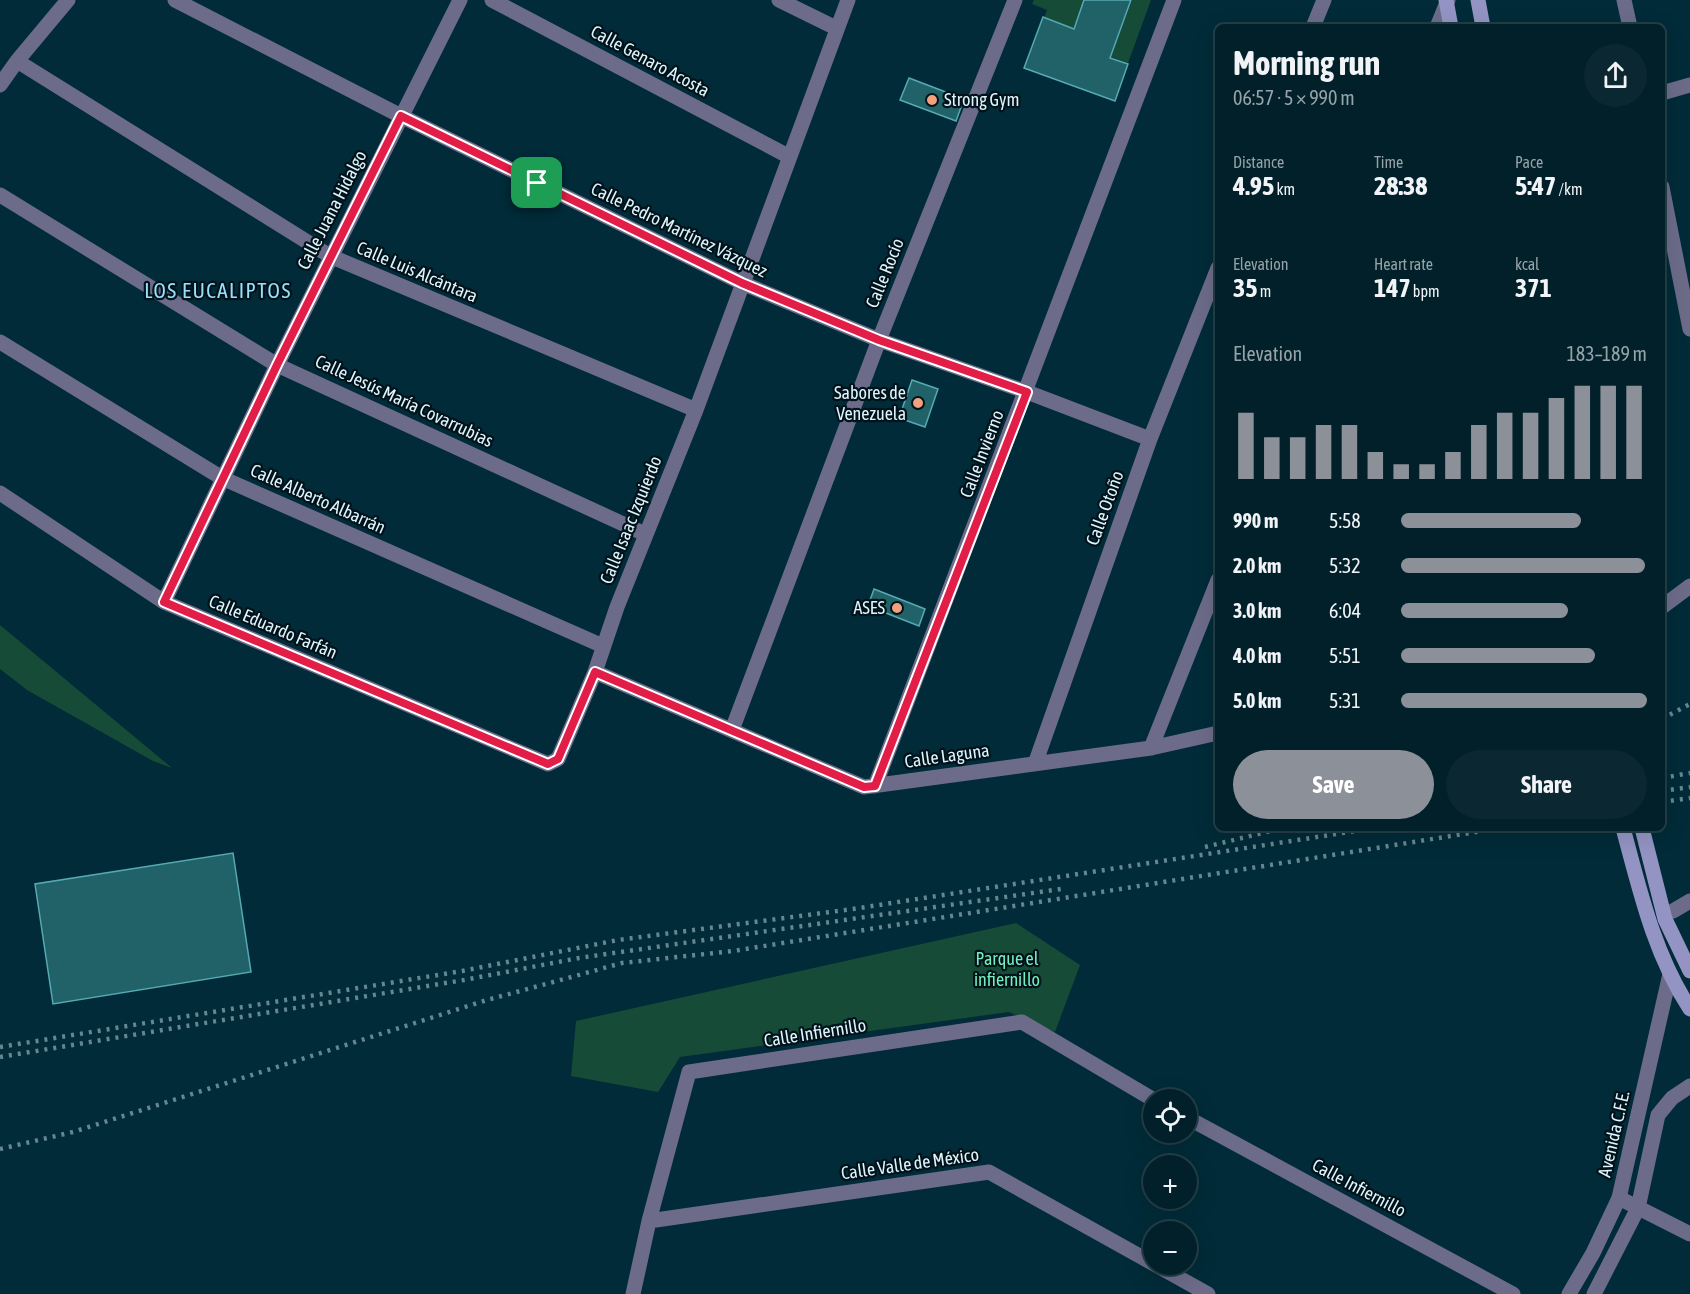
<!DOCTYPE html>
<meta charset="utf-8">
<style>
:root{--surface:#01202a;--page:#0b2832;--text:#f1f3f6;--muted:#96a3a8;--line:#233e47;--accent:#8c9099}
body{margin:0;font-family:"Asap Condensed",sans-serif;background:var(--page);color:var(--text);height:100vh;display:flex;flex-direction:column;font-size:22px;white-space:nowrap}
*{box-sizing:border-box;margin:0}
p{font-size:20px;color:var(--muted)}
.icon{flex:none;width:33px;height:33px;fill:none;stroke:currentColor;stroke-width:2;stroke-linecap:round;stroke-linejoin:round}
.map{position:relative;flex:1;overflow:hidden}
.side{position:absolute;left:1215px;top:24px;width:450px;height:807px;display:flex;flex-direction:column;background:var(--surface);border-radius:9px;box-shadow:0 6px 24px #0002,0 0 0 2px var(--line)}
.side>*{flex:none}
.tools{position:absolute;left:1143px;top:1089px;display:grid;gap:12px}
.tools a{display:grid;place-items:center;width:54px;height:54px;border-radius:50%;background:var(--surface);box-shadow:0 6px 24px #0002,0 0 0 2px var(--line);font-size:30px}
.pin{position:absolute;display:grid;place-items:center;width:51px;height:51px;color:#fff;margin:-26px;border-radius:12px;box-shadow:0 3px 9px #0006}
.round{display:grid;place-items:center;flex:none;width:63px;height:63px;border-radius:32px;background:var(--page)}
.summary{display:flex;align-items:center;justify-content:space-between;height:102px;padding:0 18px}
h1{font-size:33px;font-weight:700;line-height:45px}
.metrics{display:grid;grid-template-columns:repeat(3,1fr);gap:9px;height:102px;padding:6px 18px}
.metrics div{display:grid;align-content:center}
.metrics b{font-size:26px;font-weight:700}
.metrics small{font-size:16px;font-weight:400}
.metrics p{font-size:16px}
.chart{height:168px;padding:12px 18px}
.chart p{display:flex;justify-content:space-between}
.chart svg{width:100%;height:108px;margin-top:6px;stroke:var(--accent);stroke-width:6}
.action{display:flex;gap:12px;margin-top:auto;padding:12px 18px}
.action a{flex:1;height:69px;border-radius:36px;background:var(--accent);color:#fff;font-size:24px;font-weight:700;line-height:69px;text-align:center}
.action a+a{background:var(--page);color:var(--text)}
ul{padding:0 18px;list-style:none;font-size:20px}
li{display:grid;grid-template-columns:96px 72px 1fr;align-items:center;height:45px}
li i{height:15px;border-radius:8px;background:var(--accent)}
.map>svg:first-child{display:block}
</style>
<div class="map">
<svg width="1690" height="1294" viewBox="0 0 1690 1294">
<rect width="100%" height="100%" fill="#012b38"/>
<path fill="#164c37" d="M1034 0H1084L1073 29 1044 18 1047 10 1032 4Z
M1132 0H1151L1128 63 1111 57Z
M0 625 172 768 153 761 27 690 0 669Z
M1016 923 1080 965 1055 1032 1009 1012 680 1057 658 1092 571 1076 576 1021Z"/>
<path fill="#206268" stroke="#56aab3" stroke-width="1.5" d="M1084 0H1131L1110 58 1128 64 1115 101 1024 68 1043 17 1074 29Z
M909 78 964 99 956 121 900 100Z
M912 380 938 389 925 427 899 418Z
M874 589 925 609 919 626 868 606Z
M233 853 251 972 53 1004 35 884Z"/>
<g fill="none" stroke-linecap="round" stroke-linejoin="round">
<path stroke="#6c6c8a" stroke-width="15" d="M175 0 401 116 742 283 879 340 1027 392 1150 439
M492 0 788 156
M779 0 836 28
M1624 0 1630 27
M1313 27 1324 0
M1437 27 1448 0
M17 61 330 256 696 410
M0 85 17 61 68 0
M1662 93 1690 85
M1662 187 1690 329
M0 195 277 365 645 534
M0 342 222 478 603 646
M0 493 164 602 548 764 558 759 595 672 617 607 696 410 848 0
M164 602 277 365 460 0
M1662 607 1690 586
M595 672 864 787 1151 748 1218 733
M732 730 879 340 1015 0
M1151 748 1218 580
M1035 764 1150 439 1218 268
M875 786 1174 0
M1673 911 1690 901
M1186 1117 1513 1294
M1619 1198 1690 1234
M649 1221 989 1172 1154 1264
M1154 1264 1208 1294
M633 1294 649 1221 689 1072 1022 1022 1154 1100"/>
<path stroke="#6c6c8a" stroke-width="15" d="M1569 1294 1593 1253 1619 1198 1670 974
M1594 1294 1638 1208 1658 1115 1672 1098 1690 1086"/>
<path stroke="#9394c3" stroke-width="15" d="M1446 0 1451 27
M1478 0 1483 27
M1623 828C1640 891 1654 954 1690 1009
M1642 828 1665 919 1690 971"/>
<path stroke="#668792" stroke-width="4.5" stroke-dasharray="3 6" stroke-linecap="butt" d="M1662 719 1690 704
M1662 778 1690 773
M1662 791 1690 787
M1662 802 1690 798
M1205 847 1283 828
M0 1047 462 971 618 940 853 909 1375 828
M0 1057 464 980 579 958 1061 889
M0 1149 73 1132 487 1000 557 981 622 963 733 951 1501 828"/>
</g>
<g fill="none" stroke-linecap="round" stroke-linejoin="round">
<defs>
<path id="route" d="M401 116 742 283 879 340 1027 392 875 786 864 787 595 672 558 759 548 764 164 602 277 365Z"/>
</defs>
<use href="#route" stroke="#fff" stroke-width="12"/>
<use href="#route" stroke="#e11d48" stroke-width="8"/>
</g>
<g fill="#f2a17e" stroke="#00121a" stroke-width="2">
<circle cx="932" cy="100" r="6"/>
<circle cx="918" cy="403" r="6"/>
<circle cx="897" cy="608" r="6"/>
</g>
<g text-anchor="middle" stroke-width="4.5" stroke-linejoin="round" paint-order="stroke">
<g font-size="18" fill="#dff4fc" stroke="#00121a">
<text transform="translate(650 61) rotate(28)" y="6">Calle Genaro Acosta</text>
<text transform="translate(332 210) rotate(-63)" y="6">Calle Juana Hidalgo</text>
<text transform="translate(679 230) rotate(26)" y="6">Calle Pedro Martínez Vázquez</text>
<text transform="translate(417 272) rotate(23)" y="6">Calle Luis Alcántara</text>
<text transform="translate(885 273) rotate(-68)" y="6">Calle Rocío</text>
<text transform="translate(404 401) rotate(25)" y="6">Calle Jesús María Covarrubias</text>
<text transform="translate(982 454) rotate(-69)" y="6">Calle Invierno</text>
<text transform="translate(318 499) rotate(24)" y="6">Calle Alberto Albarrán</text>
<text transform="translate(1105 508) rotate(-70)" y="6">Calle Otoño</text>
<text transform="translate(631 520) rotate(-68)" y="6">Calle Isaac Izquierdo</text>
<text transform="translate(273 627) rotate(23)" y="6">Calle Eduardo Farfán</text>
<text transform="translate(947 756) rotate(-8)" y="6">Calle Laguna</text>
<text transform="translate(815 1033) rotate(-9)" y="6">Calle Infiernillo</text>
<text transform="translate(1614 1134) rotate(-77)" y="6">Avenida C.F.E.</text>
<text transform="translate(910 1164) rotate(-8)" y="6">Calle Valle de México</text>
<text transform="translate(1359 1188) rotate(28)" y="6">Calle Infiernillo</text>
</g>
<g font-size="18" fill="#dff4fc" stroke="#00121a" text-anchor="end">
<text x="944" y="106" text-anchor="start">Strong Gym</text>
<text x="906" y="399">Sabores de<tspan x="906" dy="21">Venezuela</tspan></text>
<text x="885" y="614">ASES</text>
</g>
<g font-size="18" fill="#75efbc" stroke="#00121a">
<text x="1007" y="965">Parque el<tspan x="1007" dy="21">infiernillo</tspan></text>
</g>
<g font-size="21" letter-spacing="1.5" fill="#97e0fc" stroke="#00121a">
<text x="218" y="298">LOS EUCALIPTOS</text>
</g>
</g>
</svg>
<div class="tools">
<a><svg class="icon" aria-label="locate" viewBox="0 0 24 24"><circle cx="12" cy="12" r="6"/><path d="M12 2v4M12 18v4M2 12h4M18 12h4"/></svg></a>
<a>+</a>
<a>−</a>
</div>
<div class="pin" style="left:537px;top:183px;background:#1e9e55"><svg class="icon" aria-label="arrive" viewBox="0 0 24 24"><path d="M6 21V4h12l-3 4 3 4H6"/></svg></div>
<section class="side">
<div class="summary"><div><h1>Morning run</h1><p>06:57 · 5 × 990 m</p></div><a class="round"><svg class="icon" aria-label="share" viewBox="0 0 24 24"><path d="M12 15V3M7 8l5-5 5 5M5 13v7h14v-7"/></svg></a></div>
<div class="metrics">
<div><p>Distance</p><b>4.95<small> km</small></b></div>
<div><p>Time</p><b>28:38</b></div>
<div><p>Pace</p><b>5:47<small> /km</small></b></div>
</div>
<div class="metrics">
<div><p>Elevation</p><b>35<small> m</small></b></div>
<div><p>Heart rate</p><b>147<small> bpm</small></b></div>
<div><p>kcal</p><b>371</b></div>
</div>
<div class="chart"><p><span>Elevation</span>183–189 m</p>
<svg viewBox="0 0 160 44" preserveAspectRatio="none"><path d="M5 44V17M15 44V27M25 44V27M35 44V22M45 44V22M55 44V33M65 44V38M75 44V38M85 44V33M95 44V22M105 44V17M115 44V17M125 44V11M135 44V6M145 44V6M155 44V6"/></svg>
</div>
<ul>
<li><b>990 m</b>5:58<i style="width:73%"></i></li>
<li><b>2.0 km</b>5:32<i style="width:99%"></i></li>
<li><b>3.0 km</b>6:04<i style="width:68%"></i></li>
<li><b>4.0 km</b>5:51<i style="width:79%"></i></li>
<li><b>5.0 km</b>5:31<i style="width:100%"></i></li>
</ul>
<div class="action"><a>Save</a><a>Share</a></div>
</section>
</div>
